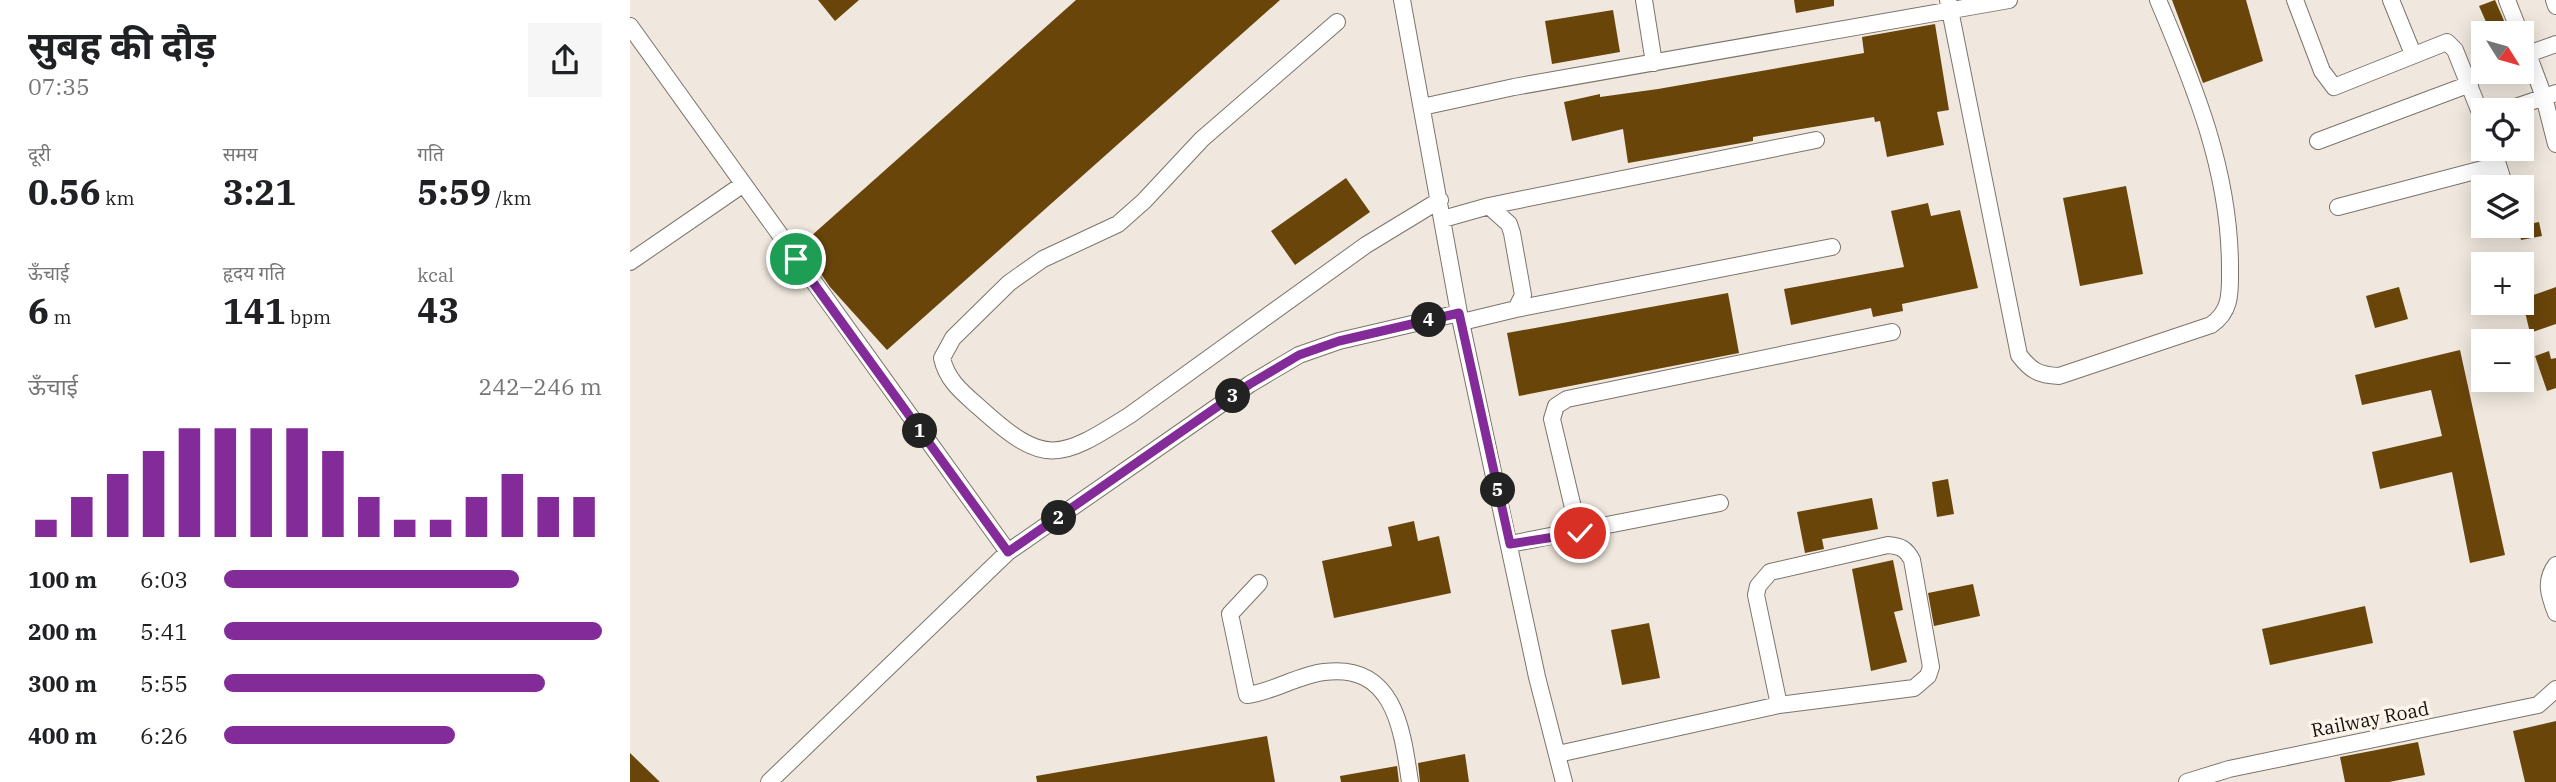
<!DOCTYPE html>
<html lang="hi">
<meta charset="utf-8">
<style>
:root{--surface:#fff;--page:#f6f6f6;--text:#202124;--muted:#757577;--accent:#822b99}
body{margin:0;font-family:"IBM Plex Serif","Noto Sans Devanagari",serif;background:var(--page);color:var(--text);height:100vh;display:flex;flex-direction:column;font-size:26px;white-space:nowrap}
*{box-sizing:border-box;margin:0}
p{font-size:23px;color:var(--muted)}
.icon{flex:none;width:38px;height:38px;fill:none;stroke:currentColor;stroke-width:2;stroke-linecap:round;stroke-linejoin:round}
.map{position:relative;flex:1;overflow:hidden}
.details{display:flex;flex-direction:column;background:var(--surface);width:630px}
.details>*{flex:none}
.needle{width:46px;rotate:127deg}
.tools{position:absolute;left:1841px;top:21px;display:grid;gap:14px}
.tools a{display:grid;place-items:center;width:63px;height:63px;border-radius:0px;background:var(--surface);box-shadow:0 4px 18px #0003;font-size:35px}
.pin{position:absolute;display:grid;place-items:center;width:60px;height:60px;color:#fff;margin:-30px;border:4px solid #fff;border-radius:50%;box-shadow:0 2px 7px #0007}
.km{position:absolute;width:35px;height:35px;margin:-18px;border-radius:50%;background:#222;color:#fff;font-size:19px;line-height:35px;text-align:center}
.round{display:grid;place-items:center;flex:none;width:74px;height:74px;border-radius:0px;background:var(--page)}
.overview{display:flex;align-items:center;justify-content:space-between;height:119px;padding:0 28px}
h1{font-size:38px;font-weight:700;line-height:52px}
.stats{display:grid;grid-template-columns:repeat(3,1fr);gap:10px;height:119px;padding:7px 28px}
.stats div{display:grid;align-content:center}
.stats b{font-size:35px;font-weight:700}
.stats small{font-size:19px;font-weight:400}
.stats p{font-size:19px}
.chart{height:196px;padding:14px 28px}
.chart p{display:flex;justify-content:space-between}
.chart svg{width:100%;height:126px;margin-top:7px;stroke:var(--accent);stroke-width:6}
ul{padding:0 28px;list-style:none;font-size:23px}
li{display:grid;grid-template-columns:112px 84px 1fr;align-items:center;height:52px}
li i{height:18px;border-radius:9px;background:var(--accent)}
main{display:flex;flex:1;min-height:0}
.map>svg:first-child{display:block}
</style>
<main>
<section class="details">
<div class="overview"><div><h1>सुबह की दौड़</h1><p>07:35</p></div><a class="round"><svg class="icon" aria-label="share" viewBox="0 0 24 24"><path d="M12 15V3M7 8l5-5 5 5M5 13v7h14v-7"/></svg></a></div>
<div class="stats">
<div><p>दूरी</p><b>0.56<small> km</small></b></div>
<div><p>समय</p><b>3:21</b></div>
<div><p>गति</p><b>5:59<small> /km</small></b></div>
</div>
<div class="stats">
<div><p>ऊँचाई</p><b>6<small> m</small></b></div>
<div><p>हृदय गति</p><b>141<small> bpm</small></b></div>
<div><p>kcal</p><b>43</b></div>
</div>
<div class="chart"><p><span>ऊँचाई</span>242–246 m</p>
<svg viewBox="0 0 160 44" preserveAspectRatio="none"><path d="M5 44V38M15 44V30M25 44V22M35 44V14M45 44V6M55 44V6M65 44V6M75 44V6M85 44V14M95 44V30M105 44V38M115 44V38M125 44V30M135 44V22M145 44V30M155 44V30"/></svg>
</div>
<ul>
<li><b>100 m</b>6:03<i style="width:78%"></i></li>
<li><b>200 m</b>5:41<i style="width:100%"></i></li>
<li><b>300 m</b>5:55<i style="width:85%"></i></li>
<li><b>400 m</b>6:26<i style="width:61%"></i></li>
</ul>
</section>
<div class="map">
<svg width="1926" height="782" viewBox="0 0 1926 782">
<rect width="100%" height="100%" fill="#f0e8de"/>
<path fill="#69450a" d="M188 0H229L205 21Z
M446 0H650L257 350 200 287 171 245Z
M1164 0H1204V6L1166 13Z
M1542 0H1616L1633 61 1573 83Z
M1865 0 1872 16 1879 33H1861L1849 6Z
M983 10 990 52 922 64 915 21Z
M1305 24 1319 110 1307 112 1314 145 1257 157 1250 121 1245 122 1244 117 1123 137V141L998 163 993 129 942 141 934 102 970 94V97L1028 89 1234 53 1232 37Z
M716 178 740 212 665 265 641 231Z
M1496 186 1513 274 1450 286 1433 198Z
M1298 203 1301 216 1330 210 1348 288 1272 304 1273 311 1243 317 1241 308 1161 325 1154 289 1274 267 1261 211Z
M1909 222 1912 236 1891 240 1889 226Z
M1769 287 1778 319 1745 328 1736 296Z
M1926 287V324L1900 333 1892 299Z
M1098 293 1109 353 889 396 877 333Z
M1830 350 1875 555 1840 563 1822 472 1750 489 1742 452 1812 436 1801 390 1732 405 1725 375Z
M1919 351 1921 359 1926 358V388L1917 391 1905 356Z
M1318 479 1324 514 1307 517 1302 482Z
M1242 498 1248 529 1192 539 1194 549 1175 553 1167 512Z
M784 521 788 541 809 536 821 593 704 618 692 561 762 546 758 527Z
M1263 560 1273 610 1264 612 1277 662 1241 671 1222 569Z
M1343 584 1350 616 1304 626 1298 593Z
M1735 606 1743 643 1640 665 1632 629Z
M1019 623 1030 678 992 685 981 630Z
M1926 721V782H1895L1883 731Z
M637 736 645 782H407L406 776Z
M1788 742 1795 775 1759 782H1715L1710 757Z
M0 753 30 782H0Z
M835 754 839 782H790L788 763Z
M767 766 769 782H711L710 776Z"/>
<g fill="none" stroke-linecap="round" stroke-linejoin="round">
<defs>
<path id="minor" d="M1014 0 1024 63
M1318 0 1389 355C1401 371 1409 375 1429 376L1581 325C1602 311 1600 291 1600 268 1600 172 1565 87 1528 0
M1665 0 1692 71 1704 87 1817 42 1825 50 1853 120
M1761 0 1783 54
M1877 0 1890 33
M1924 0 1926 6
M707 22 572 139 514 201 488 224 413 259 379 283 323 338 312 358C317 381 333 393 350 408 415 467 429 460 500 415L736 245 810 200
M0 26 378 552
M1892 38 1914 97 1926 144
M1898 54 1926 44
M792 107 884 87 1379 0
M1877 110 1926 93
M1688 141 1840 84
M1863 149 1875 187
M859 206 1186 140
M1708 207 1868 165
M813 219 859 206 879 224 882 233 893 295 886 309 832 322
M0 262 112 185
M886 309 1202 247
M829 313 907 677 934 782
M949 533 922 419 926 406 937 399 1262 332
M880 544 1090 503
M1926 565C1914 581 1919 595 1926 613
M629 583 600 614 617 695C643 692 668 675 694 672 764 663 772 728 780 782
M928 754 1149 705 1284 688 1298 676 1301 667 1282 560C1276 549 1271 546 1258 545L1140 572 1128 586 1126 595 1149 705
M139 782 378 552 620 384 669 355 709 341 829 313 772 0
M1557 782 1599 769 1908 705 1926 689"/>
</defs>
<use href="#minor" stroke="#7b746b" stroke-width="18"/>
<use href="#minor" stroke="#fff" stroke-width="16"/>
</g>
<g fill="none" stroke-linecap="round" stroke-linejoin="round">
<defs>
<path id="route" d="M166 259 378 552 620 384 669 355 709 341 829 313 880 544 950 533"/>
</defs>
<use href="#route" stroke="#fff" stroke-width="14"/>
<use href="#route" stroke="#822b99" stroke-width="9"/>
</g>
<g text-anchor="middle" stroke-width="7" stroke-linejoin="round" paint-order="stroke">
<g font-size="19" fill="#161310" stroke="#fdf5eb">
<text transform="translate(1740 719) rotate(-11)" y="7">Railway Road</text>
</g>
</g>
</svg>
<div class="tools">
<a><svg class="needle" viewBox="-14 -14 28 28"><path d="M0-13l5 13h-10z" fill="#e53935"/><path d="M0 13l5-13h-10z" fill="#757577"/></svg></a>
<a><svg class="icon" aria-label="locate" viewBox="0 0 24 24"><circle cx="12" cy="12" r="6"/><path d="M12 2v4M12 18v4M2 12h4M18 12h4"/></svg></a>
<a><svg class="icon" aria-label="layers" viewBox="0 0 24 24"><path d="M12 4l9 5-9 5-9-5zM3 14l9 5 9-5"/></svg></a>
<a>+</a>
<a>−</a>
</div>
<div class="pin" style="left:166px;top:259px;background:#1e9e55"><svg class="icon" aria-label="arrive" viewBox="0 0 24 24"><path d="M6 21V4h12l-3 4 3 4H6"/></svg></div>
<div class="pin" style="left:950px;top:533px;background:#d93025"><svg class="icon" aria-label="check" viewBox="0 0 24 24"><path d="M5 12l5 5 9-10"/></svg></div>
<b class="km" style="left:290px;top:431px">1</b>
<b class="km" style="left:429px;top:518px">2</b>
<b class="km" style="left:603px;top:396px">3</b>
<b class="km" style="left:799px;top:320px">4</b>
<b class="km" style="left:868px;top:490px">5</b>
</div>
</main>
